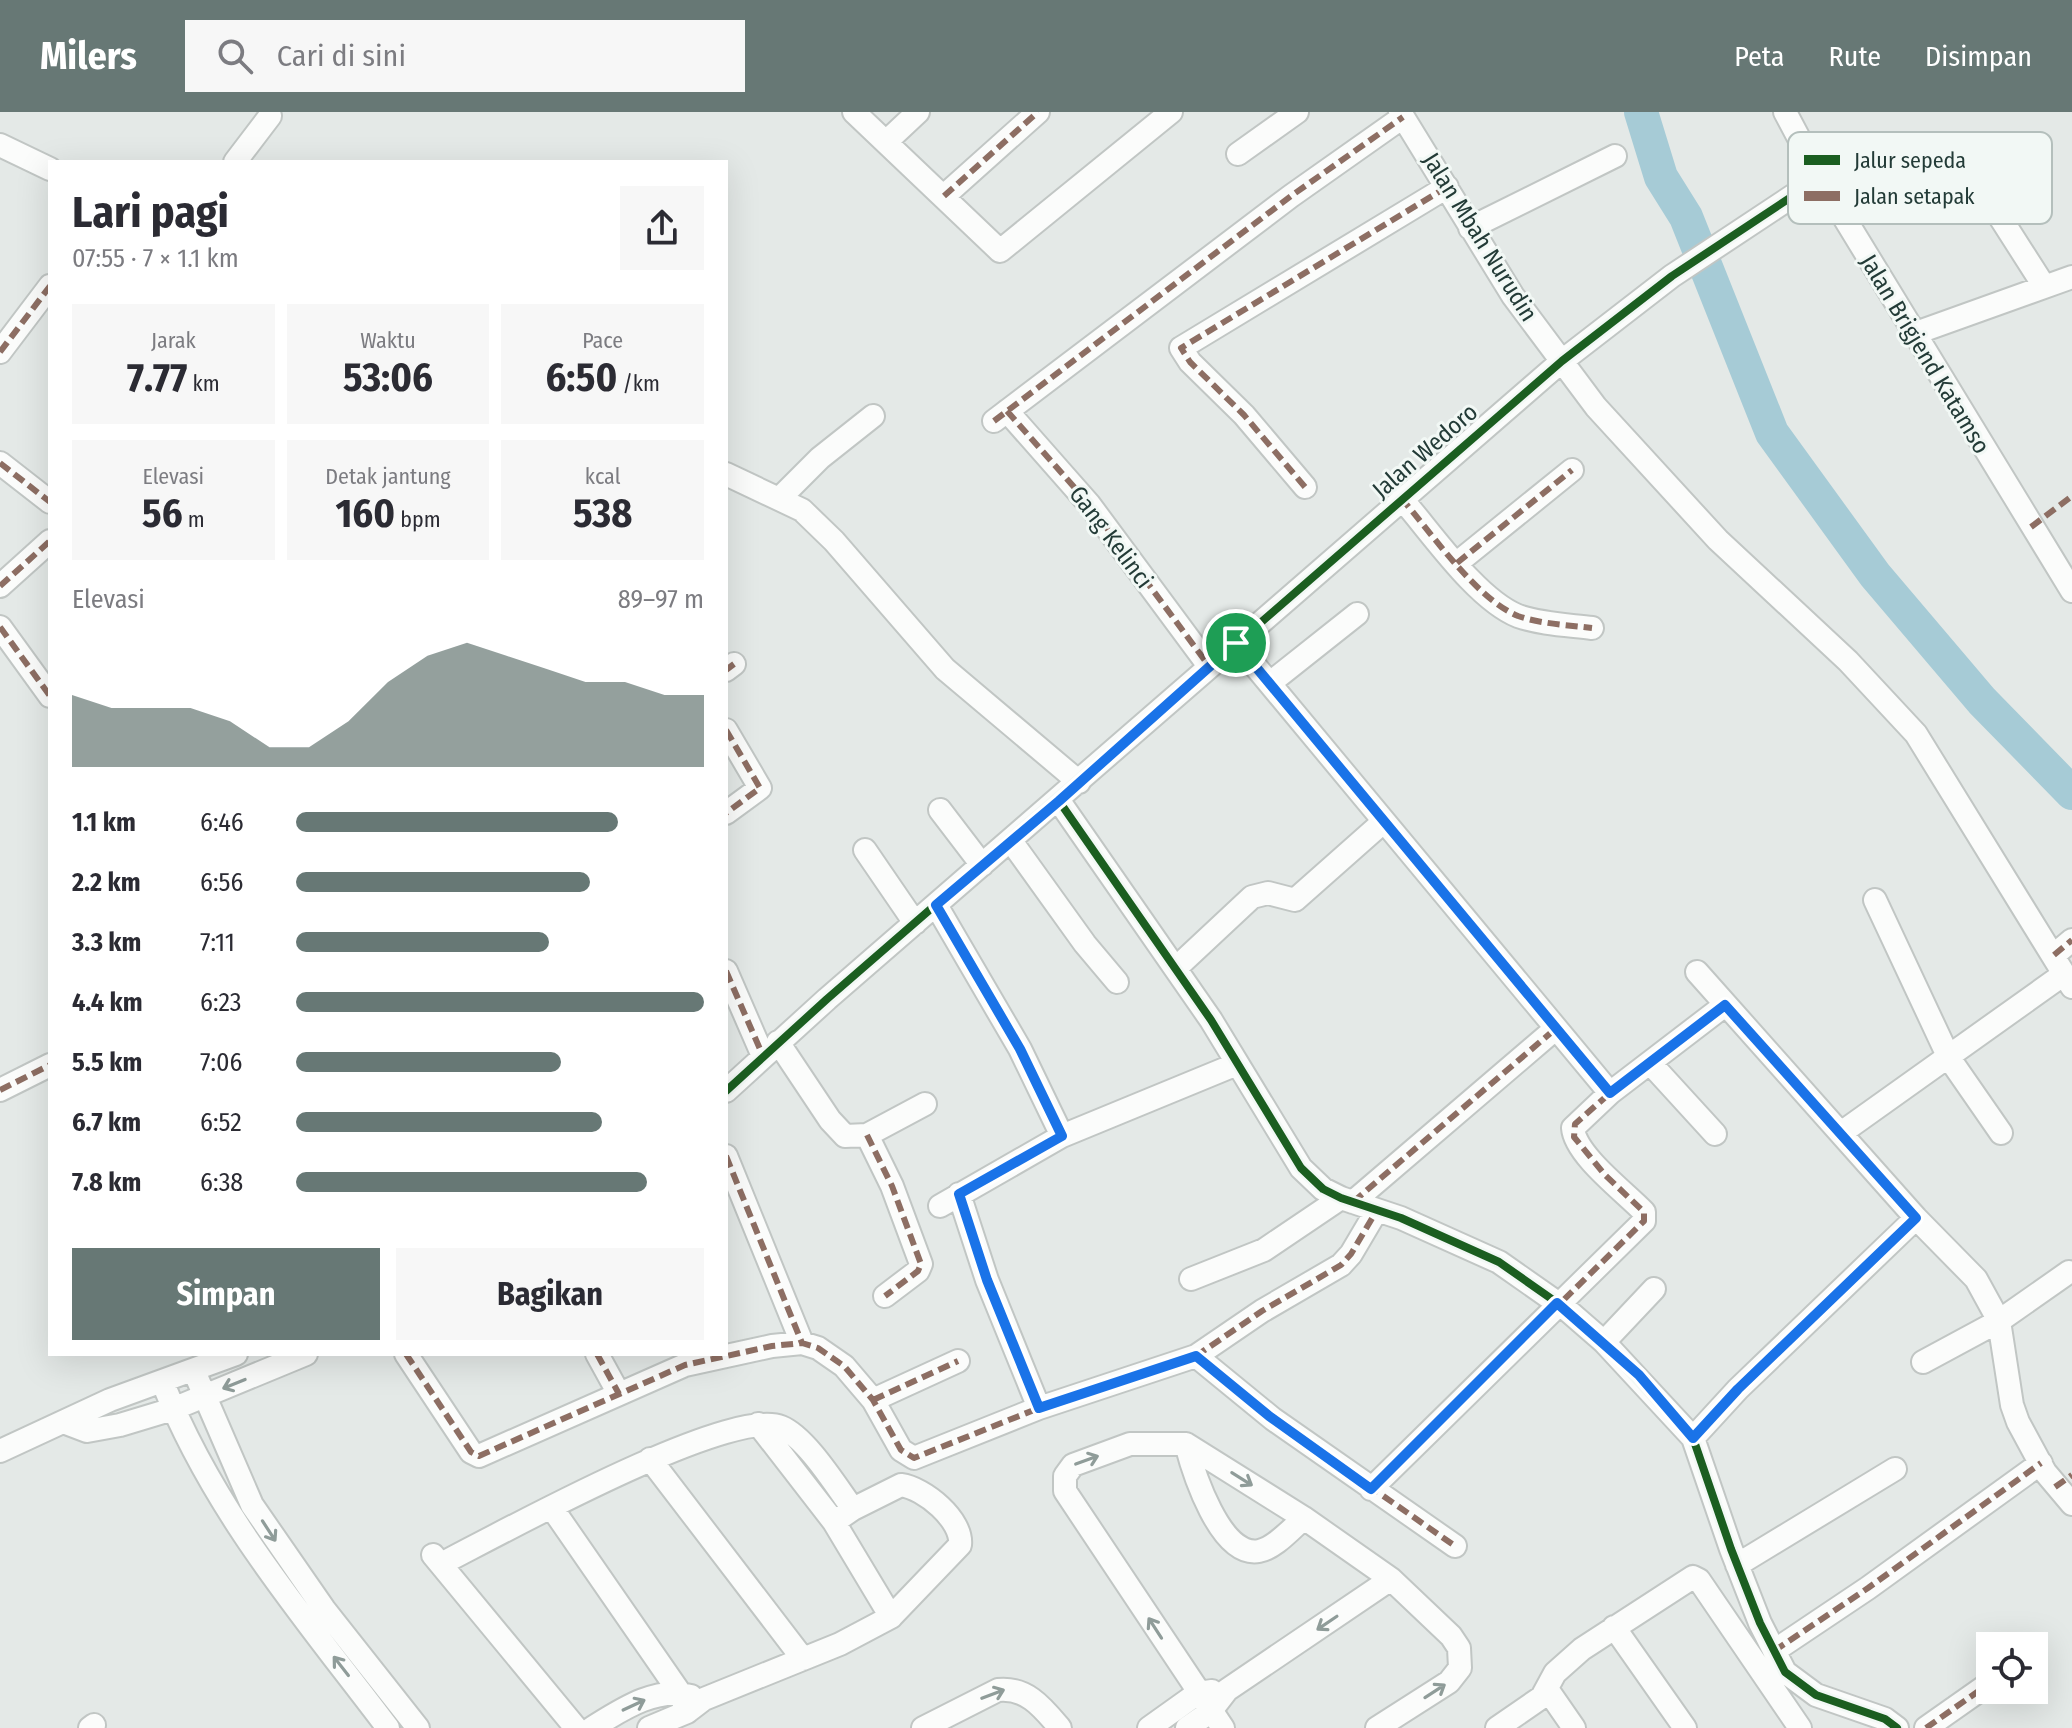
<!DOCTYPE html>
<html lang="id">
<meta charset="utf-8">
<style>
:root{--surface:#fff;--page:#f7f7f7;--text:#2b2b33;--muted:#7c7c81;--accent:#677875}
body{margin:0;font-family:"Fira Sans Condensed",sans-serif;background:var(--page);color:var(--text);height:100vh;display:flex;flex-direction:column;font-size:30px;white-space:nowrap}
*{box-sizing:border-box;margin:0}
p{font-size:26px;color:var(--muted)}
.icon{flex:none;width:44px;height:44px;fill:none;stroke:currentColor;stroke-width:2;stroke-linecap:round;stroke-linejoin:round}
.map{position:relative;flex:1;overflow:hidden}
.drawer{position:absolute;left:48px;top:48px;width:680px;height:1196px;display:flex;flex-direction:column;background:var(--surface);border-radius:0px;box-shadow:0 8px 32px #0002}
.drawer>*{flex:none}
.tools{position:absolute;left:1976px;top:1520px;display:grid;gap:16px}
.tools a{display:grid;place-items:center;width:72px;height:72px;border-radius:0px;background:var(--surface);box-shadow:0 8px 32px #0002;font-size:40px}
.pin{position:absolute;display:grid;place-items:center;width:68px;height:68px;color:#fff;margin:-34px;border:4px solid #fff;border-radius:50%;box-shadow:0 2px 8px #0007}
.round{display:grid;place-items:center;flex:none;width:84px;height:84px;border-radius:0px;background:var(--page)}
.headline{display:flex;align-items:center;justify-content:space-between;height:136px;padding:0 24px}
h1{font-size:44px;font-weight:700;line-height:60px}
.metrics{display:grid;grid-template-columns:repeat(3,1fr);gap:12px;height:136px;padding:8px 24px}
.metrics div{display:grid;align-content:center;border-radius:0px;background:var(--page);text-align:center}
.metrics b{font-size:40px;font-weight:700}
.metrics small{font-size:22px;font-weight:400}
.metrics p{font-size:22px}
.chart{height:224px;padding:16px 24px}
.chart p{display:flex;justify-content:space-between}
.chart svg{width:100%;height:144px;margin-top:8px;fill:var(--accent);opacity:.7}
.cta{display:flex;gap:16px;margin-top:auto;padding:16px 24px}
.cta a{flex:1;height:92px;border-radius:0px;background:var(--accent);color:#fff;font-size:32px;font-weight:700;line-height:92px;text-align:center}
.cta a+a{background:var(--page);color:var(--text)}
ul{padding:0 24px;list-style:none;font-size:26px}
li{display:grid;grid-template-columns:128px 96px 1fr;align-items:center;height:60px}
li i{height:20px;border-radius:10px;background:var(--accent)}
header{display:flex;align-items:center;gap:48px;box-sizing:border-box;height:112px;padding:0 40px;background:var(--accent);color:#fff}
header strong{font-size:38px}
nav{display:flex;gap:44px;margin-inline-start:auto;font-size:28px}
.search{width:560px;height:72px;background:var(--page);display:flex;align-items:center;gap:20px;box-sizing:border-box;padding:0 28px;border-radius:0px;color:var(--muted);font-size:30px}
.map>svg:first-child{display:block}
</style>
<header>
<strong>Milers</strong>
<div class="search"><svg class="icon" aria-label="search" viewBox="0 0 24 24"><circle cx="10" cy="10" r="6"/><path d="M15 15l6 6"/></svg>Cari di sini</div>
<nav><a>Peta</a><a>Rute</a><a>Disimpan</a></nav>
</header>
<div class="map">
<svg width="2072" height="1616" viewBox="0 0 2072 1616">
<rect width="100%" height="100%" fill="#e4e9e7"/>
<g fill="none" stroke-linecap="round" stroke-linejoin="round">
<path stroke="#a6cbd6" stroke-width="34" d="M1641 0 1661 65 1686 105 1772 321 1875 463 1982 589 2072 681"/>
<defs>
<path id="minor" d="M854 0 1000 139 1171 0
M1400 0 1513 184 1596 295 1718 428 1848 549 1916 622 2072 875
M1785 0 1820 66 2072 479
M886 30 918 0
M0 33 50 57
M1238 42 1297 0
M1961 44 2044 174
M235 50 270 4
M944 84 1038 0
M1470 116 1615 44
M1913 222 2072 165
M0 240 50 174
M1007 299 1089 392 1209 554
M994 309 1291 84 1403 5
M0 351 50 390
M726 362 802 398 834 429 945 557 1079 670
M1305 375 1244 303 1190 250 1181 236 1447 75
M781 385 820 346 873 304
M1401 386C1431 420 1476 487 1518 504 1541 512 1568 513 1592 516
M1457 451 1572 358
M0 474 50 429
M0 515 50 584
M1236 531 1610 981
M726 558 734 552
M1270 571 1357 502
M726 618 760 676 726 701
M1059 689 1211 908 1301 1056 1323 1077 1341 1086 1401 1106 1499 1150 1566 1197 1604 1230 1693 1326 1731 1437 1760 1511 1785 1560 1816 1583 1885 1607 1897 1616
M940 698 982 753
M1011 729 1085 832 1117 870
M865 738 915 811
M1875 788 1949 946 2001 1021
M936 793 1020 937 1062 1024
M2054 843 2072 828
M1176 856 1252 785 1268 781 1295 788 1382 711
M726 859 763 944
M1697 860 1916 1106 1976 1167 1999 1209 2012 1293 2018 1310 2045 1360 2072 1392
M778 930 830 1008 845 1024 867 1023 925 992
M1651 952 1715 1022
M0 978 50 953
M726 979 827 887 1562 249 1672 164 1820 66
M1841 1021 2064 862
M867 1023 892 1074 921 1152 918 1159 885 1184
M726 1044 802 1231
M959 1082 987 1168 1039 1296
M1353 1090 1554 918
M940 1094 1062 1024 1237 952
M1191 1167 1264 1138 1341 1086
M1604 1230 1654 1177
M406 1242 471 1340 479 1344 685 1253 772 1234 802 1231 818 1236 844 1254 873 1288 901 1338 914 1346 1039 1296 1196 1244 1262 1199 1341 1153 1351 1142 1377 1098
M597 1242 619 1282
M1196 1244 1273 1307 1455 1434
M1923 1250 1999 1209 2069 1160
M194 1259 252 1393 324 1497 418 1616
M163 1271C214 1401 305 1506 388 1616
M873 1288 958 1249
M66 1311 87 1319 120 1313 173 1297 306 1242
M758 1312 834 1410 891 1505
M1693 1326 1738 1277 1916 1106
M1186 1332C1193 1359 1220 1446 1259 1439 1275 1436 1291 1417 1304 1406
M0 1339 110 1288 236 1242
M650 1347 803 1547
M1371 1377 1644 1109V1100C1625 1080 1575 1043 1573 1016L1610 981 1725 893
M552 1396 680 1581 687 1600
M433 1443 576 1616
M441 1452C496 1424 730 1294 781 1315 806 1325 836 1374 853 1397
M1737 1453 1895 1357
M1614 1515 1685 1616
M1774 1539 1868 1476 2041 1351
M1547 1577 1574 1616
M90 1616 94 1613
M592 1616C621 1598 656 1574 691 1584
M649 1616 687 1600 704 1587 840 1532 891 1505 960 1433C963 1408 924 1376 901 1373L853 1397 834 1410
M923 1616 998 1578C1027 1575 1043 1596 1060 1616
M1149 1616 1198 1581 1212 1579
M1187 1616 1210 1600 1227 1578 1391 1467
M1223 1616 1065 1379V1364L1073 1353 1130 1332H1186L1304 1406 1391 1467 1451 1524 1459 1536 1460 1556 1449 1570 1377 1616
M1497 1616 1542 1585 1555 1561 1582 1537 1693 1465 1699 1468 1800 1616
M1926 1616 1990 1571"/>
</defs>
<use href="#minor" stroke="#c1c6c4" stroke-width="26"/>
<use href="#minor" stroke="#fbfcfb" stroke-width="22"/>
<path stroke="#8d6e63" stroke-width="6" stroke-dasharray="12 6" stroke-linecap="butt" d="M944 84 1038 0
M0 240 50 174
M1007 299 1089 392 1209 554
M994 309 1291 84 1403 5
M0 351 50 390
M1305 375 1244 303 1190 250 1181 236 1447 75
M1401 386C1431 420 1476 487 1518 504 1541 512 1568 513 1592 516
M2031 415 2072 384
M1457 451 1572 358
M0 474 50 429
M0 515 50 584
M726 558 734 552
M726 618 760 676 726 701
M936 793 1020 937 1062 1024
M2054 843 2072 828
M726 859 763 944
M0 978 50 953
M867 1023 892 1074 921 1152 918 1159 885 1184
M726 1044 802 1231
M959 1082 987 1168 1039 1296
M1353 1090 1554 918
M406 1242 471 1340 479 1344 685 1253 772 1234 802 1231 818 1236 844 1254 873 1288 901 1338 914 1346 1039 1296 1196 1244 1262 1199 1341 1153 1351 1142 1377 1098
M597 1242 619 1282
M1196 1244 1273 1307 1455 1434
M873 1288 958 1249
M2055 1375 2072 1363
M1371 1377 1644 1109V1100L1605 1063 1574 1025 1575 1012 1610 981
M1774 1539 1868 1476 2041 1351
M1926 1616 1990 1571"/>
<defs>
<path id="cycleway" d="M1059 689 1211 908 1301 1056 1323 1077 1341 1086 1401 1106 1499 1150 1566 1197 1604 1230 1693 1326 1731 1437 1760 1511 1785 1560 1816 1583 1885 1607 1897 1616
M726 979 827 887 1562 249 1672 164 1820 66"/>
</defs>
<use href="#cycleway" stroke="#f2f8f5" stroke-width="13"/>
<use href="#cycleway" stroke="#1b5e20" stroke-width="8"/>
</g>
<defs><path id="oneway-shaft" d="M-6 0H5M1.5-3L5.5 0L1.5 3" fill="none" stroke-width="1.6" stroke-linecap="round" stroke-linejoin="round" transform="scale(2)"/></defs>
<g stroke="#8f9c99">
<use href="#oneway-shaft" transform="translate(234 1272) rotate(158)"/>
<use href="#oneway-shaft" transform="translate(1087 1348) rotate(-20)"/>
<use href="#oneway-shaft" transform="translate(1242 1367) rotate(32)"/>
<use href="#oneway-shaft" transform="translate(269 1419) rotate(57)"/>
<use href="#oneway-shaft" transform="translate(1327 1511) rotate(146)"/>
<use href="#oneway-shaft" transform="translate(1155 1516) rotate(-123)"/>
<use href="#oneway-shaft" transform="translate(341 1554) rotate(-128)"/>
<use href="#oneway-shaft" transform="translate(1435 1579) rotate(-33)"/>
<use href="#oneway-shaft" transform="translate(993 1582) rotate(-21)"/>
<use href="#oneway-shaft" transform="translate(634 1593) rotate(-25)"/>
</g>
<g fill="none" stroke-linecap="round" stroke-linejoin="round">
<defs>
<path id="route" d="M1236 531 1610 981 1725 893 1916 1106 1738 1277 1693 1326 1639 1263 1557 1191 1371 1377 1269 1304 1196 1244 1039 1296 987 1168 959 1082 1062 1024 1020 937 936 793 1059 689Z"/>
</defs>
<use href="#route" stroke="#fff" stroke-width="16"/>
<use href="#route" stroke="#1a73e8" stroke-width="10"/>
</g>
<g text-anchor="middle" stroke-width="6" stroke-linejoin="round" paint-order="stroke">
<g font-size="24" fill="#233b37" stroke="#f2f8f5">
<text transform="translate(1480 125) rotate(58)" y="8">Jalan Mbah Nurudin</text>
<text transform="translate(1925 242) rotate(59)" y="8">Jalan Brigjend Katamso</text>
<text transform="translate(1425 339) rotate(-41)" y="8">Jalan Wedoro</text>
<text transform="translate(1111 425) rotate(53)" y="8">Gang Kelinci</text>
</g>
</g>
<rect x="1788" y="20" width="264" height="92" rx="12" fill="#f2f8f5" stroke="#b4bfbc" stroke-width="2"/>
<rect x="1804" y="43" width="36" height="10" fill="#1b5e20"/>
<rect x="1804" y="79" width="36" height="10" fill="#8d6e63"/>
<g font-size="22" fill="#233b37">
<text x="1854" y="56">Jalur sepeda</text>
<text x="1854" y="92">Jalan setapak</text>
</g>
</svg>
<div class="tools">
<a><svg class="icon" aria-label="locate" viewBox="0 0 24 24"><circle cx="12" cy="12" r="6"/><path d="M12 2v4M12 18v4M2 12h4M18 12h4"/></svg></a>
</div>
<div class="pin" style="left:1236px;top:531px;background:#1e9e55"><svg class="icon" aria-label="arrive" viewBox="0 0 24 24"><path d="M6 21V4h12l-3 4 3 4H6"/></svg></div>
<section class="drawer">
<div class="headline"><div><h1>Lari pagi</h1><p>07:55 · 7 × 1.1 km</p></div><a class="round"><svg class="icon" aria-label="share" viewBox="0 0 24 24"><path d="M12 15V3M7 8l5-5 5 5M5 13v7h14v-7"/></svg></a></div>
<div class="metrics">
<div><p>Jarak</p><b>7.77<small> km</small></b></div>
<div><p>Waktu</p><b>53:06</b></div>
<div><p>Pace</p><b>6:50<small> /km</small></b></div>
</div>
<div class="metrics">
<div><p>Elevasi</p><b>56<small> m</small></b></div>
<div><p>Detak jantung</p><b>160<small> bpm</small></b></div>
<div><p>kcal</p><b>538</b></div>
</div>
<div class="chart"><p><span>Elevasi</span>89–97 m</p>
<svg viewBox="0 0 160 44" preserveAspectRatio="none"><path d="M0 44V22L10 26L20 26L30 26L40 30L50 38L60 38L70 30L80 18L90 10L100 6L110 10L120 14L130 18L140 18L150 22L160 22V44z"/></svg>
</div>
<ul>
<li><b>1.1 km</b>6:46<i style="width:79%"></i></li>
<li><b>2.2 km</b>6:56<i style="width:72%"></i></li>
<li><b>3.3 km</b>7:11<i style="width:62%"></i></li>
<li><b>4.4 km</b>6:23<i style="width:100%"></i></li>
<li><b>5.5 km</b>7:06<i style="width:65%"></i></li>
<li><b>6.7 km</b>6:52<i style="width:75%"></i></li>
<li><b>7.8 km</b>6:38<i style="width:86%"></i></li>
</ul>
<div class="cta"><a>Simpan</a><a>Bagikan</a></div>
</section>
</div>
